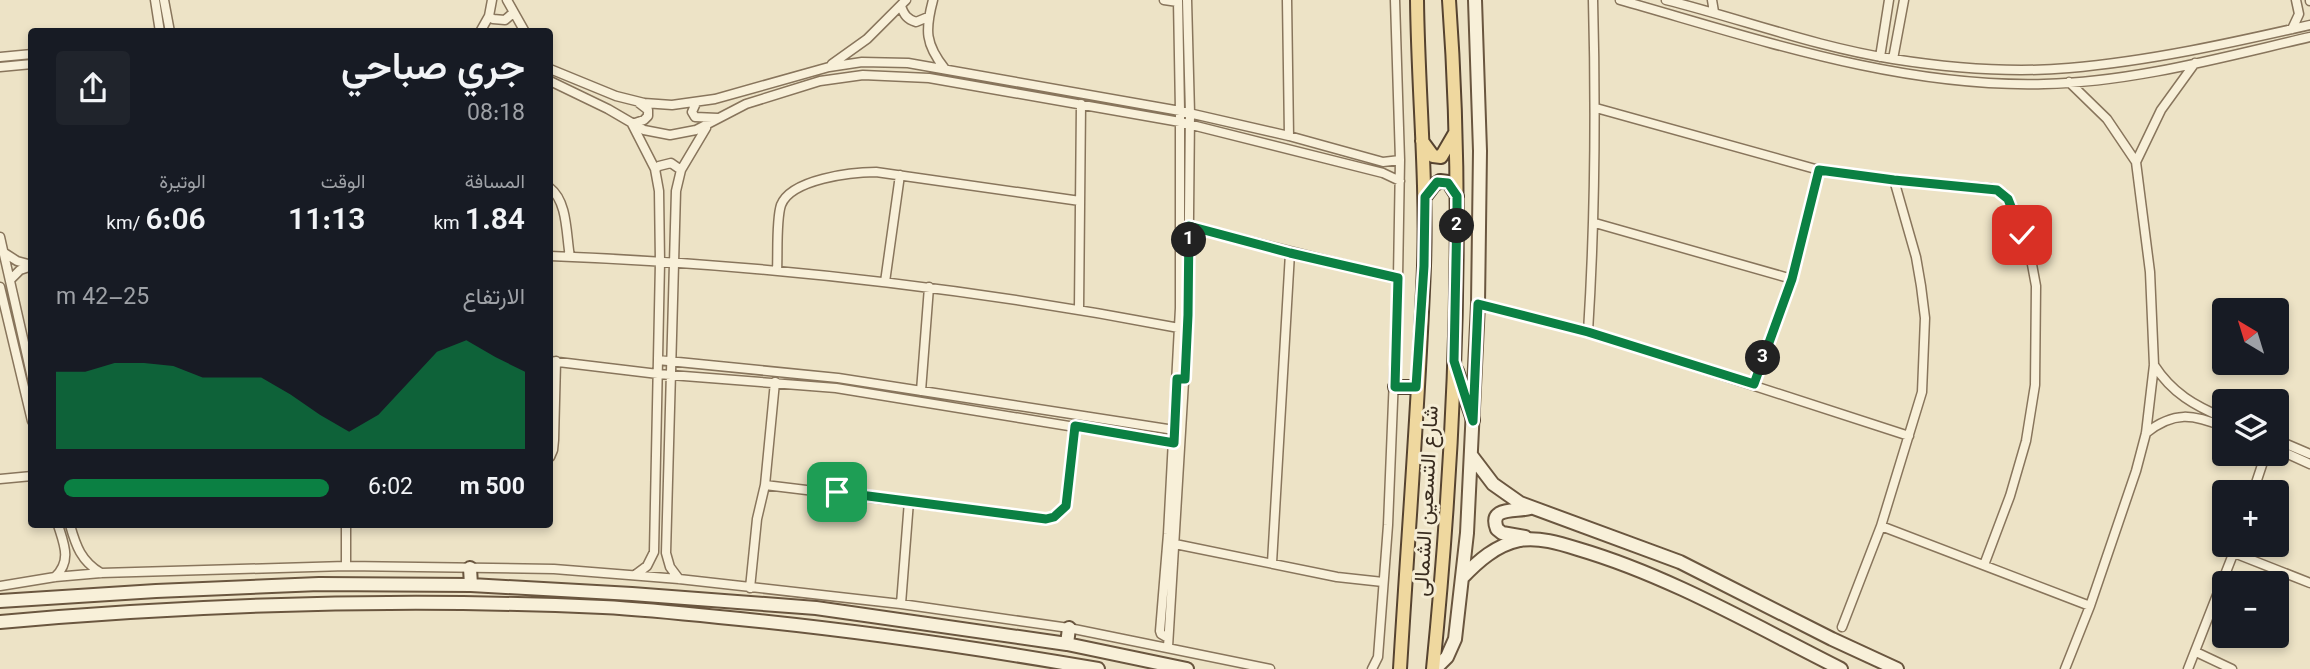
<!DOCTYPE html>
<html lang="ar">
<meta charset="utf-8">
<style>
:root{--surface:#171b24;--page:#20242c;--text:#f1f3f6;--muted:#9ea1a6;--accent:#0b8043}
body{margin:0;font-family:Georgia,Vazirmatn,serif;background:var(--page);color:var(--text);direction:rtl;height:100vh;display:flex;flex-direction:column;font-size:26px;white-space:nowrap}
*{box-sizing:border-box;margin:0}
p{font-size:23px;color:var(--muted)}
.icon{flex:none;width:38px;height:38px;fill:none;stroke:currentColor;stroke-width:2;stroke-linecap:round;stroke-linejoin:round}
.map{position:relative;flex:1;overflow:hidden;direction:ltr}
.side{position:absolute;left:28px;top:28px;width:525px;height:500px;display:flex;flex-direction:column;background:var(--surface);border-radius:7px;box-shadow:0 4px 10px #0003;direction:rtl}
.side>*{flex:none}
.needle{width:46px;rotate:322deg}
.buttons{position:absolute;left:2212px;top:298px;display:grid;gap:14px}
.buttons a{display:grid;place-items:center;width:77px;height:77px;border-radius:7px;background:var(--surface);box-shadow:0 4px 10px #0003;font-size:35px}
.pin{position:absolute;display:grid;place-items:center;width:60px;height:60px;color:#fff;margin:-30px;border-radius:14px;box-shadow:0 4px 10px #0006}
.km{position:absolute;width:35px;height:35px;margin:-18px;border-radius:50%;background:#222;color:#fff;font-size:19px;line-height:35px;text-align:center}
.round{display:grid;place-items:center;flex:none;width:74px;height:74px;border-radius:7px;background:var(--page)}
.head{display:flex;align-items:center;justify-content:space-between;height:119px;padding:0 28px}
h1{font-size:38px;font-weight:600;line-height:52px}
.figures{display:grid;grid-template-columns:repeat(3,1fr);gap:10px;height:119px;padding:7px 28px}
.figures div{display:grid;align-content:center}
.figures b{font-size:30px;font-weight:600}
.figures small{font-size:19px;font-weight:400}
.figures p{font-size:19px}
.chart{height:196px;padding:14px 28px}
.chart p{display:flex;justify-content:space-between}
.chart svg{width:100%;height:126px;margin-top:7px;fill:var(--accent);opacity:.7}
ul{padding:0 28px;list-style:none;font-size:23px}
li{display:grid;grid-template-columns:112px 84px 1fr;align-items:center;height:52px}
li i{height:18px;border-radius:9px;background:var(--accent)}
.map>svg:first-child{display:block}
</style>
<div class="map">
<svg width="2310" height="669" viewBox="0 0 2310 669">
<rect width="100%" height="100%" fill="#ede3c6"/>
<g fill="none" stroke-linecap="round" stroke-linejoin="round">
<defs>
<path id="street" d="M155 0 160 32
M164 0 170 32
M507 0 525 32
M933 0C925 30 925 44 945 69
M1164 0 1178 2
M1287 0 1289 136
M1620 0C1758 39 1899 88 2044 84 2134 82 2223 57 2310 37
M1666 0C1742 19 1816 47 1893 59 1950 68 2011 73 2069 68 2150 61 2231 43 2310 25
M1712 0 1714 12
M2310 0V1
M901 6C904 15 907 19 916 22L928 17
M489 16 493 19 505 20 513 13
M2292 29 2299 14 2296 0
M480 32 489 16 492 0
M0 57 32 54
M1880 57 1889 0
M1893 59 1904 0
M832 64 867 39 906 0
M0 67 32 64
M550 69 616 96 644 103 672 105 715 99 829 67 862 62 908 63 1180 111 1289 136 1383 162 1400 160
M550 81 608 109 644 130 670 135 696 130 746 104 820 81 863 75 929 78 1180 122 1383 173 1400 181
M696 103 692 112 695 117 718 118
M1596 108 1819 170 1894 180 1991 188 2003 193 2008 199 2031 259 2036 286 2035 385 2026 441 2010 496 1984 565
M2136 162 2161 110 2195 63
M655 169 659 166 671 163 681 170
M550 188C568 202 566 235 570 257
M1595 223 1792 279
M1189 226 1398 278
M0 237 32 378
M3 252 17 261 32 265
M550 256C761 264 971 288 1179 328
M777 271C778 254 776 220 781 205 791 179 852 172 876 172L1080 201
M10 280 20 270 32 266
M885 282 900 175
M0 287 32 421
M1478 304 1588 332 1909 436
M1079 309 1081 104
M1588 332C1595 221 1596 111 1593 0
M658 360 838 378 1174 430
M550 361 658 374 836 388 1173 443
M2154 365C2172 393 2195 406 2224 418
M1754 384 1792 279 1819 170
M921 391 929 287
M2146 433C2174 411 2193 414 2224 427
M2277 440 2310 454
M2277 449 2310 464
M550 457 553 450 554 440 556 361
M0 479 32 476
M765 485 1046 519 1054 517 1066 506 1075 426
M2253 492 2266 453
M70 525C76 546 81 561 101 573
M1881 526 2090 606
M1175 544 1337 577 1383 582
M2234 553 2310 583
M1272 563 1290 253
M346 566V525
M635 575 647 566 654 552 660 262 659 191 655 169 632 124 644 120 648 116V110L639 103
M55 577C72 561 64 544 58 525
M679 579 670 567 666 553 676 191 681 170 706 128
M0 586 55 577 101 573 346 566 554 569 679 579 901 604 1069 628 1270 669
M750 588 757 519 765 485 775 382
M901 604 909 501
M1842 627 1881 526 1922 392 1925 318 1921 286 1916 257 1894 180
M1168 638 1161 634 1160 631 1168 534 1180 308V111L1178 0
M1168 647 1188 315 1190 113 1187 0
M2196 652 2232 669
M1372 669 1378 657 1388 525 1398 278 1400 160 1395 0
M2065 669 2090 606 2136 471 2146 433 2154 365 2150 272 2136 162 2107 119 2069 82
M2188 669 2237 544"/>
<path id="secondary" d="M1471 455 1493 484 1520 503 1680 562 1832 639 1897 669
M1525 537 1502 533 1497 529C1488 506 1516 512 1530 508
M470 568 471 585
M1462 578C1478 561 1496 545 1520 540 1539 537 1559 543 1578 549 1670 576 1755 626 1841 669
M0 601 156 591 319 584 471 585 632 594 816 608 1067 644 1187 669
M0 622C200 604 402 598 603 607 642 609 681 613 719 617 846 629 972 647 1098 669
M1067 644 1069 628
M1435 669 1447 657 1455 639 1467 533 1478 304 1480 151 1475 0"/>
<path id="primary" d="M1422 141 1433 156 1441 157 1455 133
M1425 197 1434 185 1440 181 1448 182 1457 196
M1457 371 1473 420
M1395 387H1417
M1400 669C1408 535 1419 400 1424 266 1427 177 1418 89 1417 0
M1433 669C1455 449 1465 221 1449 0"/>
</defs>
<use href="#street" stroke="#88755c" stroke-width="11"/>
<use href="#secondary" stroke="#6a563f" stroke-width="16"/>
<use href="#primary" stroke="#564330" stroke-width="16"/>
<use href="#street" stroke="#f8f0d9" stroke-width="8"/>
<use href="#secondary" stroke="#f8f0d9" stroke-width="12"/>
<use href="#primary" stroke="#efd89f" stroke-width="12"/>
</g>
<g fill="none" stroke-linecap="round" stroke-linejoin="round">
<defs>
<path id="route" d="M837 492 1046 519 1054 517 1066 506 1075 426 1174 443 1177 379H1185L1188 315 1189 226 1290 253 1398 278 1395 387H1416L1424 266 1425 197 1437 182 1448 183 1457 196V211L1454 361 1473 421 1478 304 1588 332 1754 384 1792 279 1819 170 1894 180 1997 190 2008 199 2022 235"/>
</defs>
<use href="#route" stroke="#fff" stroke-width="14"/>
<use href="#route" stroke="#0b8043" stroke-width="9"/>
</g>
<g text-anchor="middle" stroke-width="6" stroke-linejoin="round" paint-order="stroke">
<g font-size="21" fill="#392c1f" stroke="#f5edd5">
<text transform="translate(1426 501) rotate(-87)" y="7">شارع التسعين الشمالى</text>
</g>
</g>
</svg>
<div class="buttons">
<a><svg class="needle" viewBox="-14 -14 28 28"><path d="M0-13l5 13h-10z" fill="#e53935"/><path d="M0 13l5-13h-10z" fill="#9ea1a6"/></svg></a>
<a><svg class="icon" aria-label="layers" viewBox="0 0 24 24"><path d="M12 4l9 5-9 5-9-5zM3 14l9 5 9-5"/></svg></a>
<a>+</a>
<a>−</a>
</div>
<div class="pin" style="left:837px;top:492px;background:#1e9e55"><svg class="icon" aria-label="arrive" viewBox="0 0 24 24"><path d="M6 21V4h12l-3 4 3 4H6"/></svg></div>
<div class="pin" style="left:2022px;top:235px;background:#d93025"><svg class="icon" aria-label="check" viewBox="0 0 24 24"><path d="M5 12l5 5 9-10"/></svg></div>
<b class="km" style="left:1189px;top:240px">1</b>
<b class="km" style="left:1457px;top:226px">2</b>
<b class="km" style="left:1763px;top:358px">3</b>
<section class="side">
<div class="head"><div><h1>جري صباحي</h1><p>08:18</p></div><a class="round"><svg class="icon" aria-label="share" viewBox="0 0 24 24"><path d="M12 15V3M7 8l5-5 5 5M5 13v7h14v-7"/></svg></a></div>
<div class="figures">
<div><p>المسافة</p><b>1.84<small> km</small></b></div>
<div><p>الوقت</p><b>11:13</b></div>
<div><p>الوتيرة</p><b>6:06<small> /km</small></b></div>
</div>
<div class="chart"><p><span>الارتفاع</span>25–42 m</p>
<svg viewBox="0 0 160 44" preserveAspectRatio="none"><path d="M0 44V17L10 17L20 14L30 14L40 15L50 19L60 19L70 19L80 25L90 32L100 38L110 32L120 21L130 10L140 6L150 12L160 17V44z"/></svg>
</div>
<ul>
<li><b>500 m</b>6:02<i style="width:97%"></i></li>
</ul>
</section>
</div>
